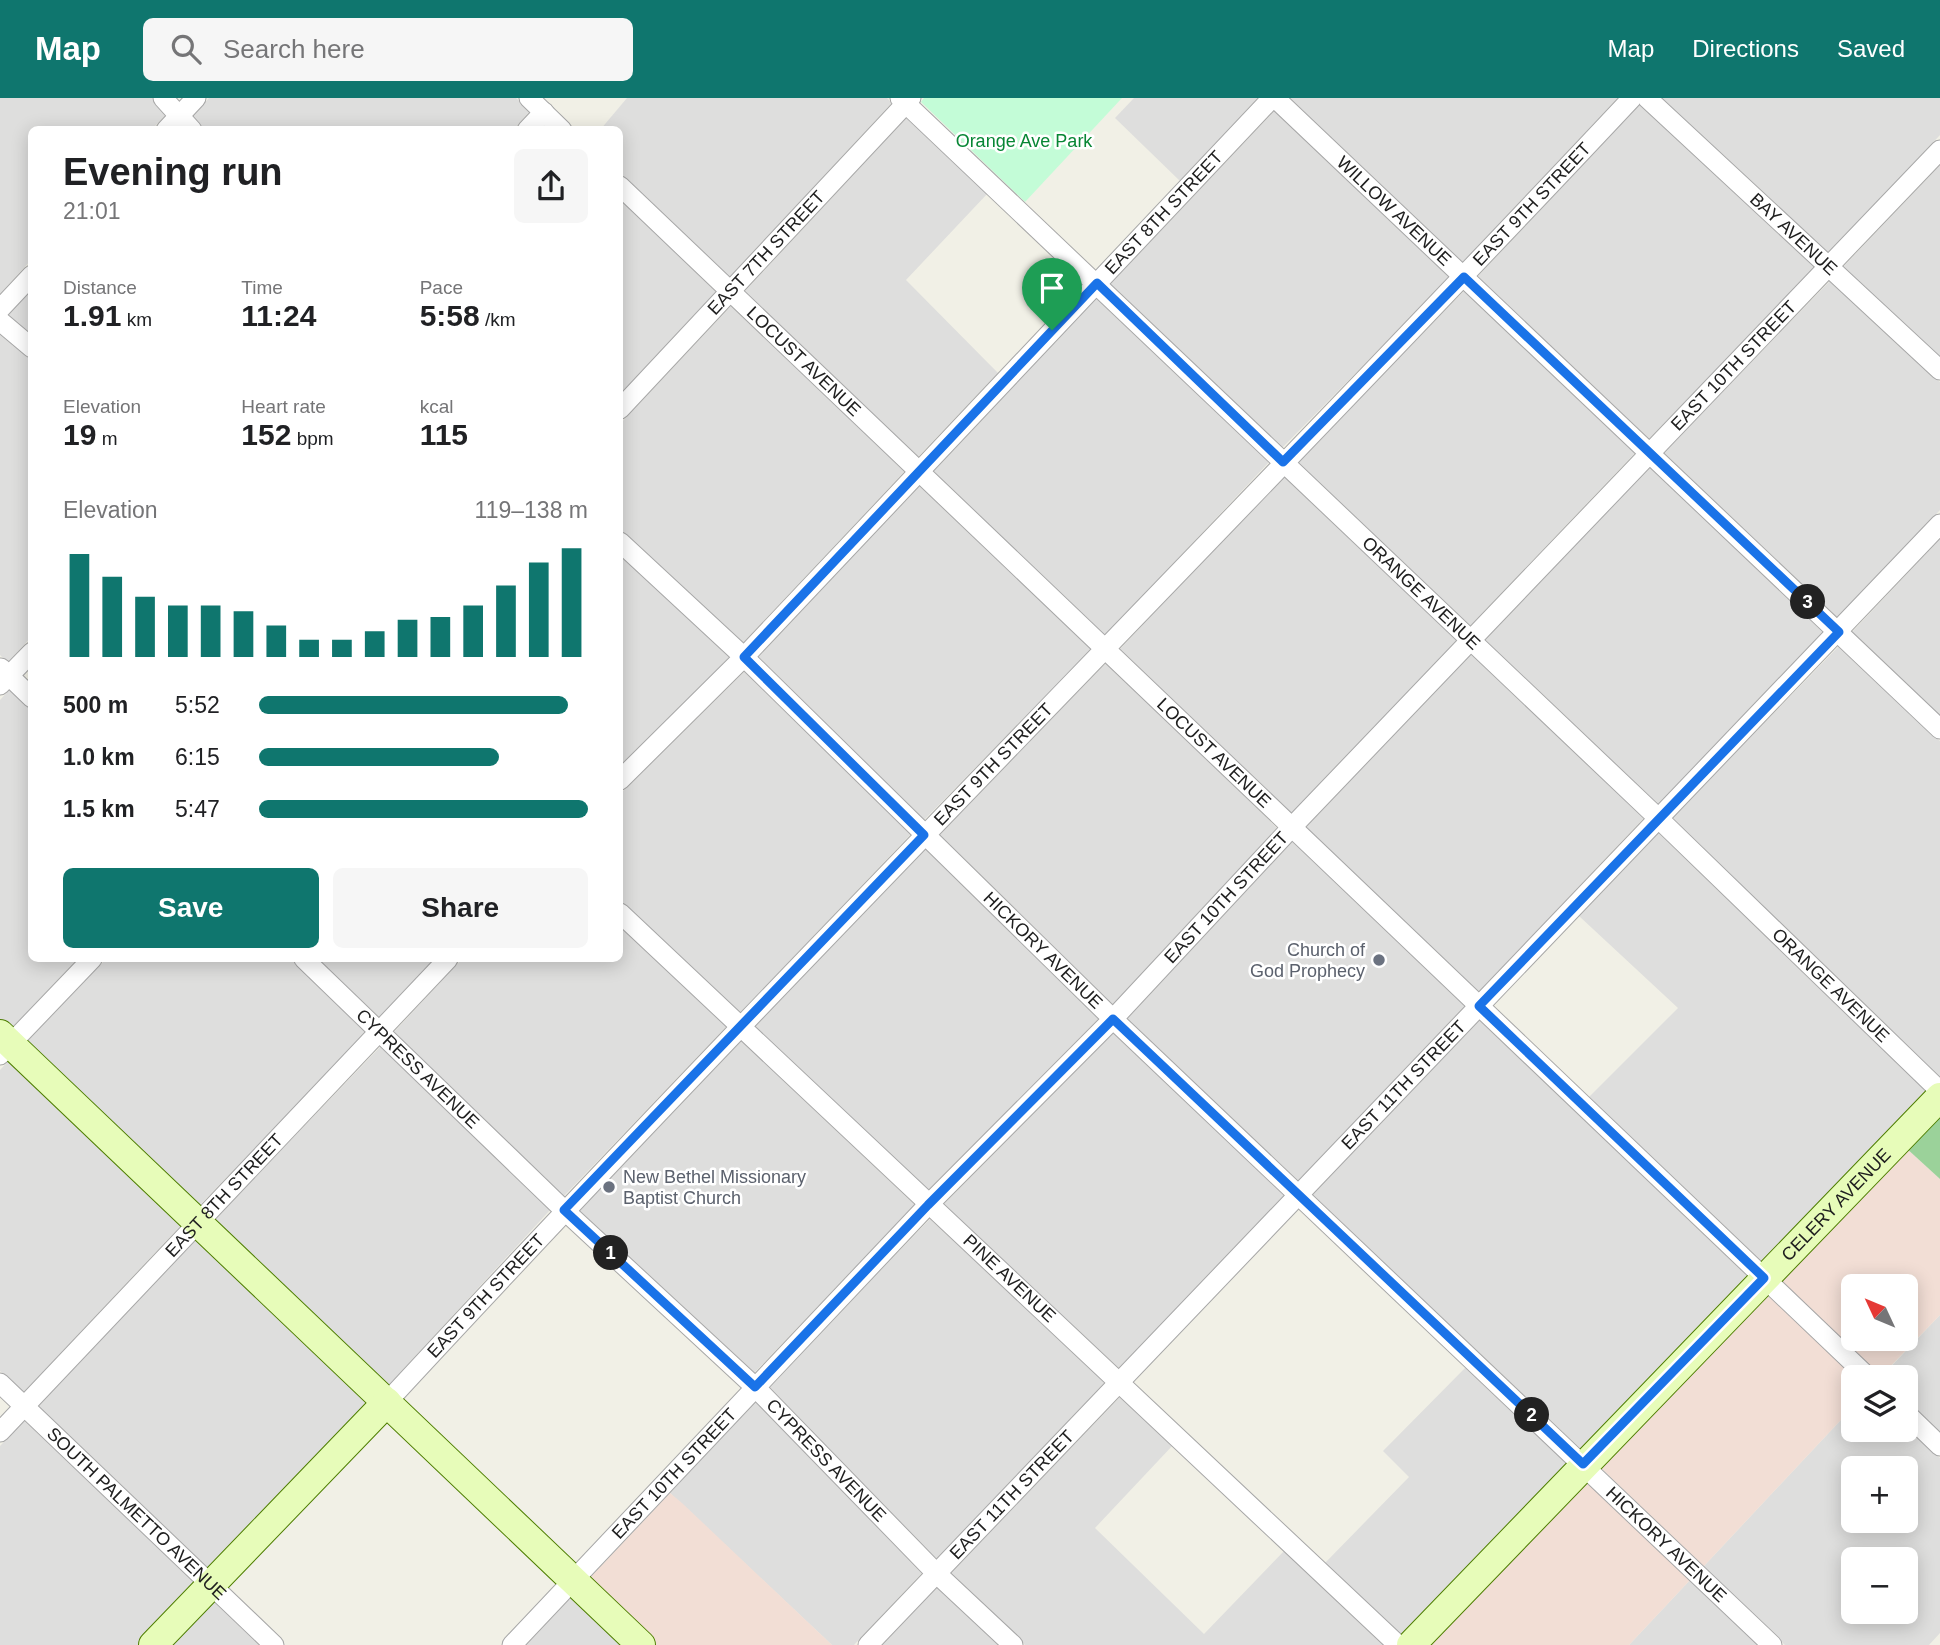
<!DOCTYPE html>
<meta charset="utf-8">
<style>
:root{--surface:#fff;--page:#f6f6f6;--text:#202124;--muted:#757577;--accent:#0f766e}
body{margin:0;font-family:Arial,sans-serif;background:var(--page);color:var(--text);height:100vh;display:flex;flex-direction:column;font-size:26px;white-space:nowrap}
*{box-sizing:border-box;margin:0}
p{font-size:23px;color:var(--muted)}
.icon{flex:none;width:38px;height:38px;fill:none;stroke:currentColor;stroke-width:2;stroke-linecap:round;stroke-linejoin:round}
.map{position:relative;flex:1;overflow:hidden}
.side{position:absolute;left:28px;top:28px;width:595px;height:836px;display:flex;flex-direction:column;background:var(--surface);border-radius:10px;box-shadow:0 4px 18px #0003}
.side>*{flex:none}
.needle{width:46px;rotate:314deg}
.buttons{position:absolute;left:1841px;top:1176px;display:grid;gap:14px}
.buttons a{display:grid;place-items:center;width:77px;height:77px;border-radius:10px;background:var(--surface);box-shadow:0 4px 18px #0003;font-size:35px}
.pin{position:absolute;display:grid;place-items:center;width:60px;height:60px;color:#fff;margin:-72px -30px;border-radius:50% 50% 50% 0;rotate:-45deg;box-shadow:0 0 7px #0007}
.pin .icon{rotate:45deg}
.km{position:absolute;width:35px;height:35px;margin:-18px;border-radius:50%;background:#222;color:#fff;font-size:19px;line-height:35px;text-align:center}
.round{display:grid;place-items:center;flex:none;width:74px;height:74px;border-radius:10px;background:var(--page)}
.head{display:flex;align-items:center;justify-content:space-between;height:119px;padding:0 35px}
h1{font-size:38px;font-weight:800;line-height:52px}
.stats{display:grid;grid-template-columns:repeat(3,1fr);gap:10px;height:119px;padding:7px 35px}
.stats div{display:grid;align-content:center}
.stats b{font-size:30px;font-weight:800}
.stats small{font-size:19px;font-weight:400}
.stats p{font-size:19px}
.chart{height:196px;padding:14px 35px}
.chart p{display:flex;justify-content:space-between}
.chart svg{width:100%;height:126px;margin-top:7px;stroke:var(--accent);stroke-width:6}
.primary-button{display:flex;gap:14px;margin-top:auto;padding:14px 35px}
.primary-button a{flex:1;height:80px;border-radius:10px;background:var(--accent);color:#fff;font-size:28px;font-weight:800;line-height:80px;text-align:center}
.primary-button a+a{background:var(--page);color:var(--text)}
ul{padding:0 35px;list-style:none;font-size:23px}
li{display:grid;grid-template-columns:112px 84px 1fr;align-items:center;height:52px}
li i{height:18px;border-radius:9px;background:var(--accent)}
header{display:flex;align-items:center;gap:42px;box-sizing:border-box;height:98px;padding:0 35px;background:var(--accent);color:#fff}
header strong{font-size:33px}
nav{display:flex;gap:38px;margin-inline-start:auto;font-size:24px}
.search{width:490px;height:63px;background:var(--page);display:flex;align-items:center;gap:18px;box-sizing:border-box;padding:0 24px;border-radius:10px;color:var(--muted);font-size:26px}
.map>svg:first-child{display:block}
</style>
<header>
<strong>Map</strong>
<div class="search"><svg class="icon" aria-label="search" viewBox="0 0 24 24"><circle cx="10" cy="10" r="6"/><path d="M15 15l6 6"/></svg>Search here</div>
<nav><a>Map</a><a>Directions</a><a>Saved</a></nav>
</header>
<div class="map">
<svg width="1940" height="1547" viewBox="0 0 1940 1547">
<rect width="100%" height="100%" fill="#f1f0e6"/>
<path fill="#dededd" fill-rule="evenodd" d="M0 0H152L166 17 152 31 32 32 31 162 0 196Z
M209 0H516L530 13 513 32H205L191 19Z
M627 0H887L892 5 728 181 620 75V32H600Z
M1134 0H1258L1180 83 1115 20Z
M1288 0H1618L1463 165Z
M1660 0H1940V37L1827 157Z
M1640 6 1815 169 1648 342 1477 179Z
M1275 12 1451 178 1282 350 1110 186Z
M907 19 988 95 906 182 998 275 917 360 743 195Z
M1940 67V260L1842 170Z
M620 100 716 194 620 297Z
M1830 183 1940 284V412L1838 520 1663 355Z
M31 192V239L7 218Z
M1465 192 1636 354 1470 528 1296 364Z
M1098 198 1270 363 1105 538 931 374Z
M731 208 905 373 742 546 620 432V326Z
M0 234 32 262 31 539 8 565 0 557Z
M1651 368 1826 533 1658 707 1485 542Z
M1284 377 1458 541 1290 717 1119 552Z
M919 387 1093 550 923 723 757 560Z
M1940 441V618L1852 534Z
M620 456 730 559 620 668Z
M1840 547 1940 643V980L1672 720Z
M1472 555 1645 719 1478 895 1304 731Z
M1107 564 1277 730 1112 908 938 737Z
M745 573 911 736 739 916 620 803V696Z
M10 591 31 612 32 861H78L9 933 0 924V602Z
M1660 733 1930 995 1763 1167 1588 1000 1678 910 1579 818Z
M1292 743 1466 908 1298 1083 1126 921Z
M925 750 1100 920 927 1094 753 929Z
M620 827 727 928 563 1099 394 934 462 861H620Z
M106 861H292L368 933 197 1110 24 946Z
M317 861H435L380 920Z
M1480 921 1750 1180 1582 1352 1312 1097Z
M1114 934 1286 1096 1120 1271 942 1108Z
M741 942 915 1107 754 1275 578 1112Z
M382 947 551 1111 385 1291 212 1124Z
M12 959 185 1123 23 1295 0 1273V972Z
M930 1121 1108 1283 936 1461 768 1289Z
M200 1136 373 1303 211 1473 37 1309Z
M1940 1217V1336L1906 1303V1279H1881Z
M1467 1268 1570 1365 1404 1541 1325 1465 1409 1379 1383 1353Z
M1122 1297 1174 1346 1095 1430 1204 1536 1285 1452 1385 1547H1025L950 1475Z
M756 1302 923 1474 854 1547H832L670 1395Z
M1853 1309V1332H1906V1328L1940 1360V1535L1929 1547H1785L1703 1469ZM1853 1370H1906V1423H1853ZM1853 1461H1906V1514H1853Z
M25 1322 198 1486 140 1547H0V1348Z
M1691 1481 1759 1547H1629Z
M938 1488 1000 1547H882Z
M574 1496 628 1547H525Z
M213 1499 262 1547H167Z"/>
<path fill="#f2ded5" fill-rule="evenodd" d="M1905 1049 1940 1081V1217L1880 1279 1777 1181ZM1853 1188H1906V1241H1853Z
M1765 1194 1855 1279 1853 1309 1703 1469 1597 1366Z
M1584 1379 1691 1481 1629 1547H1425Z
M670 1395 682 1405 832 1547H653L586 1484Z"/>
<path fill="#9bd29a" d="M1940 1013V1081L1905 1049Z"/>
<path fill="#c3fcd7" d="M924 0H1122L1025 104 921 4Z"/>
<g fill="none" stroke-linecap="round" stroke-linejoin="round">
<defs>
<g id="street">
<path d="M163 0 192 32"/>
<path d="M529 0 562 32"/>
<path id="s1" d="M900 0 1658 720 1940 993"/>
<path id="s2" d="M1275 0 1940 631"/>
<path id="s3" d="M1647 0 1940 272"/>
<path d="M166 32 196 0"/>
<path d="M527 32 544 14"/>
<path id="s4" d="M620 88 1868 1279"/>
<path d="M0 211 32 177"/>
<path d="M0 223 32 250"/>
<path id="s5" d="M620 311 911 0"/>
<path id="s6" d="M620 444 744 559 1113 921 1772 1547"/>
<path d="M1 570 32 600"/>
<path d="M0 587 32 554"/>
<path id="s7" d="M620 682 744 559 1272 0"/>
<path id="s8" d="M620 815C879 1059 1140 1301 1398 1547"/>
<path id="s9" d="M304 861 564 1112 755 1289 936 1475 1013 1547"/>
<path d="M0 957 92 861"/>
<path id="s10" d="M0 1285 274 1547"/>
<path id="s11" d="M387 1304C795 863 1221 438 1632 0"/>
<path d="M1906 1315 1940 1348"/>
<path id="s12" d="M0 1334 448 861"/>
<path id="s13" d="M512 1547 928 1107 1113 921 1291 730 1940 52"/>
<path id="s14" d="M868 1547 1940 426"/>
</g>
<g id="secondary">
<path d="M0 936 641 1547"/>
<path d="M153 1547 387 1304"/>
<path id="s15" d="M1411 1547 1940 999"/>
</g>
</defs>
<use href="#street" stroke="#a7a7a7" stroke-width="21"/>
<use href="#secondary" stroke="#4e7e00" stroke-width="30"/>
<use href="#street" stroke="#fff" stroke-width="19"/>
<use href="#secondary" stroke="#e7fcb9" stroke-width="28"/>
</g>
<g fill="none" stroke-linecap="round" stroke-linejoin="round">
<defs>
<path id="route" d="M1464 179 1839 534 1479 908 1764 1180 1583 1366 1113 921 928 1107 755 1289 564 1112 924 737 744 559 1097 185 1283 364Z"/>
</defs>
<use href="#route" stroke="#fff" stroke-width="14"/>
<use href="#route" stroke="#1a73e8" stroke-width="9"/>
</g>
<g fill="#6b7280" stroke="#fff" stroke-width="2.5">
<circle cx="1379" cy="862" r="7"/>
<circle cx="609" cy="1089" r="7"/>
</g>
<g text-anchor="middle" stroke-width="5" stroke-linejoin="round" paint-order="stroke">
<g font-size="18" fill="#078634" stroke="#fff">
<text x="1024" y="49">Orange Ave Park</text>
</g>
<g font-size="18" fill="#202020" stroke="#fff">
<text dy="6" stroke="none"><textPath href="#s11" startOffset="1657">EAST 9TH STREET</textPath></text>
<text dy="6" stroke="none"><textPath href="#s2" startOffset="164">WILLOW AVENUE</textPath></text>
<text dy="6" stroke="none"><textPath href="#s7" startOffset="786">EAST 8TH STREET</textPath></text>
<text dy="6" stroke="none"><textPath href="#s3" startOffset="200">BAY AVENUE</textPath></text>
<text dy="6" stroke="none"><textPath href="#s5" startOffset="214">EAST 7TH STREET</textPath></text>
<text dy="6" stroke="none"><textPath href="#s4" startOffset="254">LOCUST AVENUE</textPath></text>
<text dy="6" stroke="none"><textPath href="#s13" startOffset="1769">EAST 10TH STREET</textPath></text>
<text dy="6" stroke="none"><textPath href="#s1" startOffset="719">ORANGE AVENUE</textPath></text>
<text dy="6" stroke="none"><textPath href="#s4" startOffset="821">LOCUST AVENUE</textPath></text>
<text dy="6" stroke="none"><textPath href="#s11" startOffset="880">EAST 9TH STREET</textPath></text>
<text dy="6" stroke="none"><textPath href="#s13" startOffset="1034">EAST 10TH STREET</textPath></text>
<text dy="6" stroke="none"><textPath href="#s6" startOffset="588">HICKORY AVENUE</textPath></text>
<text dy="6" stroke="none"><textPath href="#s1" startOffset="1286">ORANGE AVENUE</textPath></text>
<text dy="6" stroke="none"><textPath href="#s9" startOffset="158">CYPRESS AVENUE</textPath></text>
<text dy="6" stroke="none"><textPath href="#s14" startOffset="775">EAST 11TH STREET</textPath></text>
<text dy="6" stroke="none"><textPath href="#s12" startOffset="326">EAST 8TH STREET</textPath></text>
<text dy="6" stroke="none"><textPath href="#s15" startOffset="612">CELERY AVENUE</textPath></text>
<text dy="6" stroke="none"><textPath href="#s8" startOffset="534">PINE AVENUE</textPath></text>
<text dy="6" stroke="none"><textPath href="#s11" startOffset="145">EAST 9TH STREET</textPath></text>
<text dy="6" stroke="none"><textPath href="#s9" startOffset="724">CYPRESS AVENUE</textPath></text>
<text dy="6" stroke="none"><textPath href="#s13" startOffset="236">EAST 10TH STREET</textPath></text>
<text dy="6" stroke="none"><textPath href="#s14" startOffset="208">EAST 11TH STREET</textPath></text>
<text dy="6" stroke="none"><textPath href="#s10" startOffset="189">SOUTH PALMETTO AVENUE</textPath></text>
<text dy="6" stroke="none"><textPath href="#s6" startOffset="1449">HICKORY AVENUE</textPath></text>
</g>
<g font-size="18" fill="#5b616d" stroke="#fff" text-anchor="end">
<text x="1365" y="858">Church of<tspan x="1365" dy="21">God Prophecy</tspan></text>
<text x="623" y="1085" text-anchor="start">New Bethel Missionary<tspan x="623" dy="21">Baptist Church</tspan></text>
</g>
</g>
</svg>
<div class="buttons">
<a><svg class="needle" viewBox="-14 -14 28 28"><path d="M0-13l5 13h-10z" fill="#e53935"/><path d="M0 13l5-13h-10z" fill="#757577"/></svg></a>
<a><svg class="icon" aria-label="layers" viewBox="0 0 24 24"><path d="M12 4l9 5-9 5-9-5zM3 14l9 5 9-5"/></svg></a>
<a>+</a>
<a>−</a>
</div>
<div class="pin" style="left:1052px;top:232px;background:#1e9e55"><svg class="icon" aria-label="arrive" viewBox="0 0 24 24"><path d="M6 21V4h12l-3 4 3 4H6"/></svg></div>
<b class="km" style="left:611px;top:1155px">1</b>
<b class="km" style="left:1532px;top:1317px">2</b>
<b class="km" style="left:1808px;top:504px">3</b>
<section class="side">
<div class="head"><div><h1>Evening run</h1><p>21:01</p></div><a class="round"><svg class="icon" aria-label="share" viewBox="0 0 24 24"><path d="M12 15V3M7 8l5-5 5 5M5 13v7h14v-7"/></svg></a></div>
<div class="stats">
<div><p>Distance</p><b>1.91<small> km</small></b></div>
<div><p>Time</p><b>11:24</b></div>
<div><p>Pace</p><b>5:58<small> /km</small></b></div>
</div>
<div class="stats">
<div><p>Elevation</p><b>19<small> m</small></b></div>
<div><p>Heart rate</p><b>152<small> bpm</small></b></div>
<div><p>kcal</p><b>115</b></div>
</div>
<div class="chart"><p><span>Elevation</span>119–138 m</p>
<svg viewBox="0 0 160 44" preserveAspectRatio="none"><path d="M5 44V8M15 44V16M25 44V23M35 44V26M45 44V26M55 44V28M65 44V33M75 44V38M85 44V38M95 44V35M105 44V31M115 44V30M125 44V26M135 44V19M145 44V11M155 44V6"/></svg>
</div>
<ul>
<li><b>500 m</b>5:52<i style="width:94%"></i></li>
<li><b>1.0 km</b>6:15<i style="width:73%"></i></li>
<li><b>1.5 km</b>5:47<i style="width:100%"></i></li>
</ul>
<div class="primary-button"><a>Save</a><a>Share</a></div>
</section>
</div>
